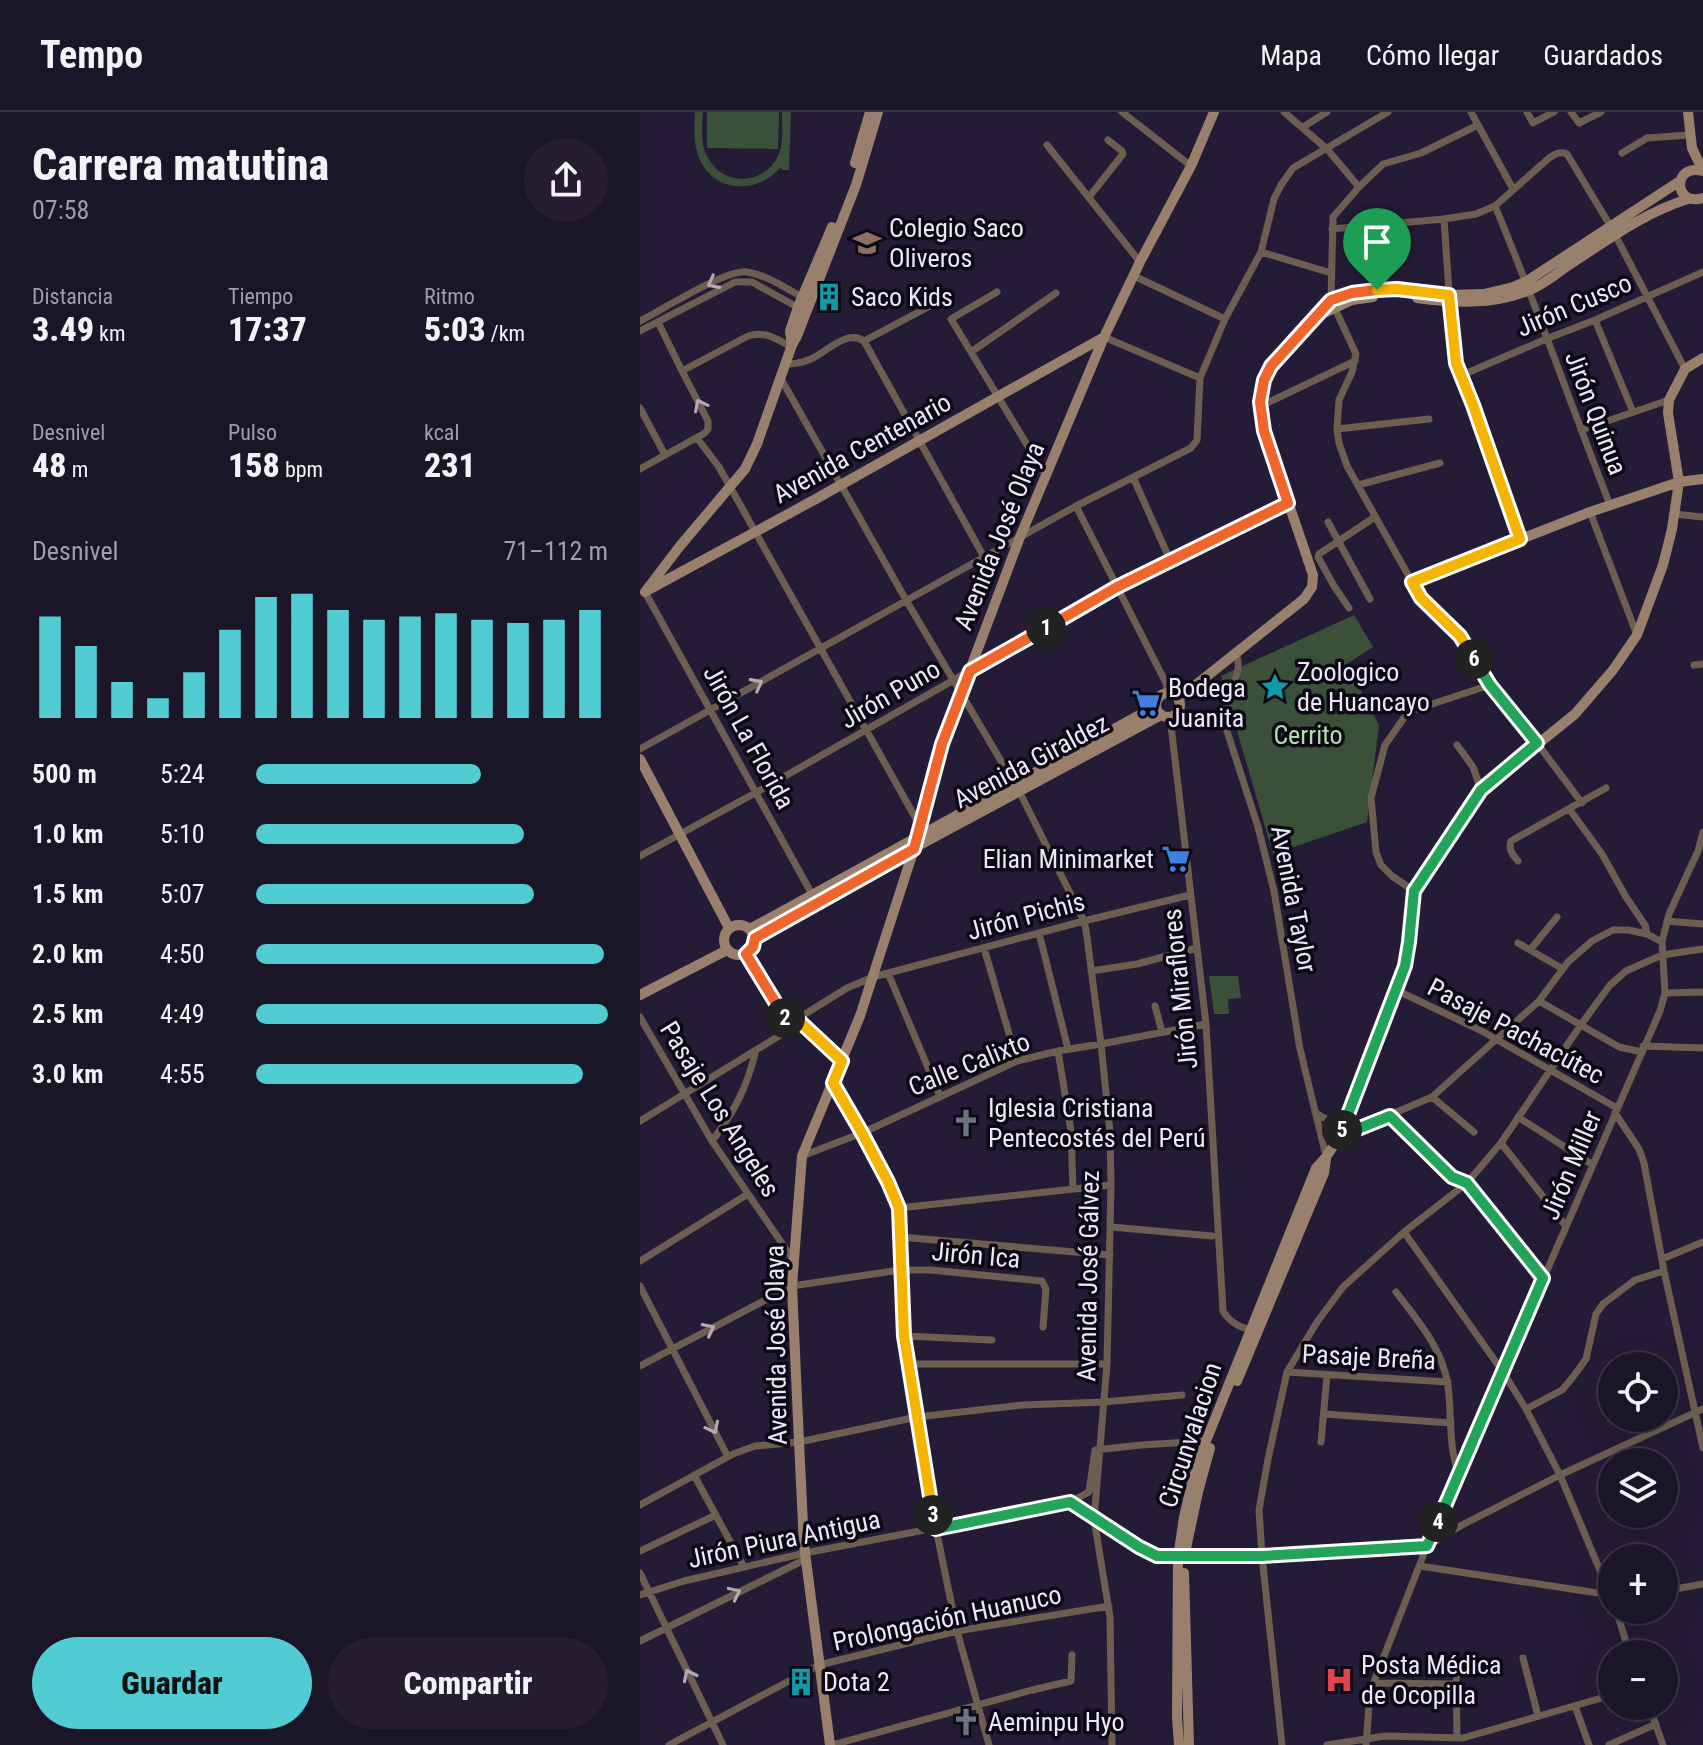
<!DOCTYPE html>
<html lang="es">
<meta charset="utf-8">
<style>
:root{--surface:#1b1528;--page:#241e30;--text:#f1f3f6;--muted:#a09fa8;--line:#393445;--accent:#51ccd3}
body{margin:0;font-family:"Roboto Condensed",sans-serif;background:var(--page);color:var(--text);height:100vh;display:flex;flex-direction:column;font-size:30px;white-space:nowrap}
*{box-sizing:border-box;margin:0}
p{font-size:26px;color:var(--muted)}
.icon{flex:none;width:44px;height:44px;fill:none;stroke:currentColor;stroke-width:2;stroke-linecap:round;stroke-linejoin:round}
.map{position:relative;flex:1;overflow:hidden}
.sheet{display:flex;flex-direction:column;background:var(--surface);width:640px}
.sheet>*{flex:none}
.fabs{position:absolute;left:958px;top:1240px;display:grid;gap:16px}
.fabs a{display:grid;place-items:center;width:80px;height:80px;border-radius:50%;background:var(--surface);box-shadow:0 8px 32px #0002,0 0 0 2px var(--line);font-size:40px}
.pin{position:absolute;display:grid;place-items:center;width:68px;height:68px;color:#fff;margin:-82px -34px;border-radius:50% 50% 50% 0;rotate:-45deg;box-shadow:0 0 8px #0007}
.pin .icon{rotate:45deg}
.km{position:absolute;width:40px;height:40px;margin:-20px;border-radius:50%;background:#222;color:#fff;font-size:22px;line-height:40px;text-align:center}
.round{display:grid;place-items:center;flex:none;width:84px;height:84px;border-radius:42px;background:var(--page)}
.summary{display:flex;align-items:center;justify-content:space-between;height:136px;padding:0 32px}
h1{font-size:44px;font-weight:800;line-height:60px}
.stats{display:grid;grid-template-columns:repeat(3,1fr);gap:12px;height:136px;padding:8px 32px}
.stats div{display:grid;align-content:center}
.stats b{font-size:34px;font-weight:800}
.stats small{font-size:22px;font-weight:400}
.stats p{font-size:22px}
.chart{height:224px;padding:16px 32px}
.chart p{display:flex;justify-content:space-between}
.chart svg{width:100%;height:144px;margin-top:8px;stroke:var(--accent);stroke-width:6}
.action{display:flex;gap:16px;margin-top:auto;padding:16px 32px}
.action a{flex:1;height:92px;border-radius:48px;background:var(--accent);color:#111;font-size:32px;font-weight:800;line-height:92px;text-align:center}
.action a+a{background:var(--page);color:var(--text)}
ul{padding:0 32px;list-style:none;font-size:26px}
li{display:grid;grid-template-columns:128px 96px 1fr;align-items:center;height:60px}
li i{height:20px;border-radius:10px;background:var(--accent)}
header{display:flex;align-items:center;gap:48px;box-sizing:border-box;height:112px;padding:0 40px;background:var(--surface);border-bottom:2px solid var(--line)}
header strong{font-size:38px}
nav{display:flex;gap:44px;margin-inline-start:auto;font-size:28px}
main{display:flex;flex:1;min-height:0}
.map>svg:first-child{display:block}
</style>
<header>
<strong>Tempo</strong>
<nav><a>Mapa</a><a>Cómo llegar</a><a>Guardados</a></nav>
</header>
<main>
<section class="sheet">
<div class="summary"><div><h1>Carrera matutina</h1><p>07:58</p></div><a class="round"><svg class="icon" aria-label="share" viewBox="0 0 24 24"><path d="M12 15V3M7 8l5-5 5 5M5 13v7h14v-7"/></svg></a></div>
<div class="stats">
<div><p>Distancia</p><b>3.49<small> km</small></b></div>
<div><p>Tiempo</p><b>17:37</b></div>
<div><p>Ritmo</p><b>5:03<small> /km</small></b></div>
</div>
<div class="stats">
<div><p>Desnivel</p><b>48<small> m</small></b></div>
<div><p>Pulso</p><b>158<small> bpm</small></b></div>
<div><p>kcal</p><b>231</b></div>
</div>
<div class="chart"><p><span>Desnivel</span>71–112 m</p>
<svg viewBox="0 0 160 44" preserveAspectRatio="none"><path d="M5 44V13M15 44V22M25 44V33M35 44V38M45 44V30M55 44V17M65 44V7M75 44V6M85 44V11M95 44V14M105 44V13M115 44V12M125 44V14M135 44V15M145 44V14M155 44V11"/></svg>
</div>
<ul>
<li><b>500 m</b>5:24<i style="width:64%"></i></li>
<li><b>1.0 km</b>5:10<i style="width:76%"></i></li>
<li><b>1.5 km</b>5:07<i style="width:79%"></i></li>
<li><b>2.0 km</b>4:50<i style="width:99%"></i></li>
<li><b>2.5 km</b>4:49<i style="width:100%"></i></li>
<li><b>3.0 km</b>4:55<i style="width:93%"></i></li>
</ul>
<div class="action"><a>Guardar</a><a>Compartir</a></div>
</section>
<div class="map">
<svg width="1063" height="1633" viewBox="0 0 1063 1633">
<rect width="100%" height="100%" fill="#241c36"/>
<path fill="#3a5039" d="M55 0H63C62 15 60 31 67 44 81 74 123 75 138 44 144 31 142 14 142 0H151L149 58H142L141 55C120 81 77 82 61 50 53 34 54 18 55 0Z
M67 0H139L138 37 67 36Z
M714 503 733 535 707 552 739 613 727 710 633 742 581 564Z
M598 864 601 886 588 887 589 902H574L569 864Z"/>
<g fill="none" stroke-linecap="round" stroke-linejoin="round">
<path stroke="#6d5e52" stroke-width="7" d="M482 0 551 54
M644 0 687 37 719 75
M831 0 873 77
M887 0 893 11 914 0
M931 0 939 11 961 0
M838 13 781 41 743 52 719 75 693 105 691 188 716 242 712 260 699 288 697 317 699 331 707 354 781 486 820 524 850 573 897 631 942 691
M663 15 687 0
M407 33 500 150
M982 41 1007 26 1050 23
M449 85 483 42 482 39 468 28
M855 94C896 192 931 293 970 393
M804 107 812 224 816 251 833 293 880 427
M692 117 804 107 836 102 855 94 909 46C915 42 920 39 927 42L971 115 1045 257
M621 140 691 161
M494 164 585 207
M357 180 311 207 406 364
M955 208 993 300
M0 209C22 198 86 157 107 160 127 163 147 177 164 186
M18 210 42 259
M0 219 95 170H112L159 196
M464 225 560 266
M224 229 344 445
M224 229 290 194
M331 240 416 181
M145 252C154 252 162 251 171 247 187 240 206 217 224 229
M820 264 906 227 955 208 1063 160
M140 265 266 488 380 681 444 809 446 818 461 932 470 1020 471 1073 467 1252 454 1407 470 1505 472 1633
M621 294 715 249
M0 296 25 343
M697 317 789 307
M941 318 1029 288
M57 326 79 355 280 714
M0 357 65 321 68 317V309L42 259 108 224C125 219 136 226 151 235
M493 365 530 448
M718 373 800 351
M436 394 526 571 529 582
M950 400 997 523
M1034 402 1063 405
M688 410 730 487
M5 480 174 786
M709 496 694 474 678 445 679 442 735 405
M596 541C603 561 592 568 588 586 586 597 586 608 587 619L618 715 634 779 660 937 686 1044
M1054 553 1063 552
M530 605 566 912 583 1199C590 1211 600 1215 613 1219
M817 633 833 655 841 678
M0 637 436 394 551 336 557 328 560 266 585 207 621 140 634 87 641 73 653 56 748 0
M930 698 962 742 986 785 1005 813 1007 822
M0 744 117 680 477 475 648 391
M878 749C873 743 868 738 871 729L966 676
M774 779 752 764 741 753 736 740 731 686 745 633 768 600 850 573
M1027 809 1063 812
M399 821 428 937
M878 831 923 857
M344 836 377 949
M890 838 917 805
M106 842 147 909
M451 859 497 852 557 836
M248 861 300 984
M756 878 840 918 977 996
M1025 881 1063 880
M899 889 979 935 1002 940
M515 894 522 920
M0 905 72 1029 154 1149
M156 906 202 949
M157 907 207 876 233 865 444 809 550 783
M1003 934 1063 936
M418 939 431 1019 433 1077
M193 971 248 1070 259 1096 264 1224 277 1305 296 1417 317 1519 349 1633
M792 985 834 1020
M675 1000C687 1010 694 1010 707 1003
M975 1001 999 1037 1004 1051 1024 1159 1063 1336
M750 1004 812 1065 827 1071 903 1166
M878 1005 953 1053
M0 1009 139 924 145 917 147 909
M700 1024 792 985 899 889 928 850 952 829 973 818H988L1007 822 1022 830
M72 1029C95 999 107 975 116 938
M861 1031 926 1114
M162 1044 222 1021 377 949 418 939 461 932 566 912
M259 1096 471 1073
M471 1115 572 1124
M764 1120 863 1260 886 1297 920 1363 972 1487
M260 1125 470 1143
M1022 1147 1063 1130
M0 1149 108 1082
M0 1174 88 1345
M756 1180C778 1209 803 1237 808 1274 812 1303 808 1335 819 1362
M264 1224 352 1228
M268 1252H467
M0 1254 152 1174 260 1158H291L402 1169 406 1177 403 1215
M647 1260 808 1270
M886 1297 922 1278 933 1265 946 1247 956 1202 963 1192 995 1168 1024 1159
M684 1302 811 1311
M681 1330 687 1263
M54 1363 104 1455
M430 1390 499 1435 517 1444 538 1446 622 1444 787 1434 822 1413 920 1363 1063 1297
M0 1393 93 1342 115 1334 159 1330 277 1305 383 1293 464 1290 542 1283
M0 1439 76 1403
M780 1454 971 1483
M0 1461 83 1633
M1024 1479 1063 1472
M0 1483 44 1469 165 1441 430 1390 449 1380 455 1338 501 1333 566 1329
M976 1498 990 1542
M0 1529 166 1447
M883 1546 898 1604
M816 1554 817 1625
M734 1571 815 1572
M935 1594 949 1633
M1009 1594 1023 1633
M29 1633 179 1553 317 1519 469 1494
M192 1633 392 1578 431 1569 432 1543
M642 1633 622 1444 619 1398 628 1347 647 1260 677 1210 703 1175 764 1120 827 1071 861 1031 940 914 970 873 986 859 1022 843 1063 837
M687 1633 745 1624 823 1626 972 1583
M726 1633 730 1580 787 1434 1020 899 1025 881 1022 830 1029 802 1058 739 1063 720
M969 1633 1016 1612"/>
<path stroke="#98806d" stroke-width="10" d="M1048 0 1052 36 1063 59
M215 51 230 0
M1063 59C1032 51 1033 95 1063 86
M777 186C813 191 852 193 887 179 902 174 916 162 929 153 966 129 1005 100 1048 87
M684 201 712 188 733 185
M152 233 150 219 158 195 192 115
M772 470 950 400 1039 370 1063 367
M8 478 174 388 464 225
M5 480 40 434 105 357 117 332 152 233 157 224 216 73 238 0
M516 593a12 12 0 1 1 24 0a12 12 0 1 1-24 0Z
M538 587 664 487 672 475 673 463 624 319 620 290 624 268 631 254 691 188 712 181 757 177 809 183 844 182 873 175 887 169 1040 69
M0 647 89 816
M84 828a15 15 0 1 1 30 0a15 15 0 1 1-30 0Z
M110 817 516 594
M115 826 265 741 521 603
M0 883 87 838
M597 1269 684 1061 686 1047
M545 1441 558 1380 570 1336
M544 1461 549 1633
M190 1633 164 1433 159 1330 152 1174 162 1044 220 904 274 737 302 632 380 425 464 225 500 150 551 54 574 0
M539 1633 537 1605 538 1446 544 1405 553 1367 566 1329 676 1056 686 1045 700 1024 756 878 765 854 769 830 774 779 841 678 935 602 973 558 997 523 1023 453 1032 417 1039 370 1028 301 1029 288 1045 257 1063 246"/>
</g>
<defs><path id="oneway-chevron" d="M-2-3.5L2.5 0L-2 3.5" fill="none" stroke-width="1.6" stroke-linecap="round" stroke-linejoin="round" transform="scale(2)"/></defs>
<g stroke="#b3a9ae">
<use href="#oneway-chevron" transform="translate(73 171) rotate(152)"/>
<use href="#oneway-chevron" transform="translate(60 293) rotate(-117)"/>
<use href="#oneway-chevron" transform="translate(117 572) rotate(-28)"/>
<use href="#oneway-chevron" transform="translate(69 1217) rotate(-27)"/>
<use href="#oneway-chevron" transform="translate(73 1316) rotate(63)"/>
<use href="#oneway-chevron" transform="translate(95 1481) rotate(-26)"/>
<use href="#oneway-chevron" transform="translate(49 1563) rotate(-116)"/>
</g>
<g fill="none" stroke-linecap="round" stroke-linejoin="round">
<defs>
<path id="split-1" d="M406 516 477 475 648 391 624 319 620 290 624 268 631 254 691 188 712 181 737 178"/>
<path id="split-2" d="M145 906 106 842 113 835 115 826 274 737 302 632 330 559 406 516"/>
<path id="split-3" d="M145 906 147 909 153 906 157 907 202 949 193 971 222 1021 248 1070 259 1096 264 1224 293 1403"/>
<path id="split-4" d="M293 1403 296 1417 430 1390 499 1435 517 1444H622L787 1434 798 1410"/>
<path id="split-5" d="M702 1018 700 1024 750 1004 812 1065 827 1071 903 1166 798 1410"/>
<path id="split-6" d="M702 1018 765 854 769 830 774 779 841 678 897 631 850 573 834 547"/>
<path id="split-7" d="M737 178 757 177 809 183 816 251 833 293 880 427 772 470 781 486 820 524 834 547"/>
</defs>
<use href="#split-1" stroke="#fff" stroke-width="16"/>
<use href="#split-2" stroke="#fff" stroke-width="16"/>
<use href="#split-3" stroke="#fff" stroke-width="16"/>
<use href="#split-4" stroke="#fff" stroke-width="16"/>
<use href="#split-5" stroke="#fff" stroke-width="16"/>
<use href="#split-6" stroke="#fff" stroke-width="16"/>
<use href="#split-7" stroke="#fff" stroke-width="16"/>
<use href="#split-1" stroke="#f0652b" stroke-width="10"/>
<use href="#split-2" stroke="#f0652b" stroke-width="10"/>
<use href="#split-3" stroke="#f5b400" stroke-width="10"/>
<use href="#split-4" stroke="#22a559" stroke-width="10"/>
<use href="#split-5" stroke="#22a559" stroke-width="10"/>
<use href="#split-6" stroke="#22a559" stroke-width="10"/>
<use href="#split-7" stroke="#f5b400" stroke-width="10"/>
</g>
<defs>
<symbol id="school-bare" viewBox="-9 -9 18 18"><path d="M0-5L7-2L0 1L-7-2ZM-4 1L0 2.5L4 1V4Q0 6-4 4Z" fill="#8d6e63" stroke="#0c0914" stroke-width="2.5" paint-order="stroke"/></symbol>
<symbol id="building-bare" viewBox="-9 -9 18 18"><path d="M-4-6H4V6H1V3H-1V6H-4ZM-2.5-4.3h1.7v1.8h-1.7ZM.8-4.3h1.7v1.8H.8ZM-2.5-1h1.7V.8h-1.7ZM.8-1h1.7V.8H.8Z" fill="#0f9aa8" stroke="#0c0914" stroke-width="2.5" paint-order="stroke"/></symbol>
<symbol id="sight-bare" viewBox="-9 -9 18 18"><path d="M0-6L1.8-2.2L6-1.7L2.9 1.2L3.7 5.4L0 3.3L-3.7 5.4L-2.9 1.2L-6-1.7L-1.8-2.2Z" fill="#0f9aa8" stroke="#0c0914" stroke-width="2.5" paint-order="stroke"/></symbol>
<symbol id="supermarket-bare" viewBox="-9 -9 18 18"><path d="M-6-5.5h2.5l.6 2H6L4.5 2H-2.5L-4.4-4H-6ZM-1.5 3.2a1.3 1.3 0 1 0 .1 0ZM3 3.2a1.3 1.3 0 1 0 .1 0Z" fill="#3f7fe0" stroke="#0c0914" stroke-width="2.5" paint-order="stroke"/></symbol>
<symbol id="church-bare" viewBox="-9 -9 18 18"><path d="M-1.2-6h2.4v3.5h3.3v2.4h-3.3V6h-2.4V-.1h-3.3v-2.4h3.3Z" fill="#6b7280" stroke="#0c0914" stroke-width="2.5" paint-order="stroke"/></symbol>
<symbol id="hospital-bare" viewBox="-9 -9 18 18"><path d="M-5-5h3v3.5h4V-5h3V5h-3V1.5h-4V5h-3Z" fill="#e0444e" stroke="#0c0914" stroke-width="2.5" paint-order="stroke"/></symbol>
</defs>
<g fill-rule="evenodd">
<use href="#school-bare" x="207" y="111" width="40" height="40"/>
<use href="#building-bare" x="169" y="165" width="40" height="40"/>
<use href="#sight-bare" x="615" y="555" width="40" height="40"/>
<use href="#supermarket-bare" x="486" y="571" width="40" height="40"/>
<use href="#supermarket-bare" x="516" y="727" width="40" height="40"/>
<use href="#church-bare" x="306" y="991" width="40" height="40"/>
<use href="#hospital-bare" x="679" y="1548" width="40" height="40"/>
<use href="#building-bare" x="141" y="1550" width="40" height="40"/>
<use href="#church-bare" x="306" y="1590" width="40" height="40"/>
</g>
<g text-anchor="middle" stroke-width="7" stroke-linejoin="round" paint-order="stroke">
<g font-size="26" fill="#ece7f9" stroke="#0c0914" text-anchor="start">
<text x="249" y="125">Colegio Saco<tspan x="249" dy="30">Oliveros</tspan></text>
<text x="211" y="194">Saco Kids</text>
<text x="657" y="569">Zoologico<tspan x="657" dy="30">de Huancayo</tspan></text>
<text x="528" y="585">Bodega<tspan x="528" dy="30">Juanita</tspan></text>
<text x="514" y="756" text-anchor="end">Elian Minimarket</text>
<text x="348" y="1005">Iglesia Cristiana<tspan x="348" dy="30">Pentecostés del Perú</tspan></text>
<text x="721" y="1562">Posta Médica<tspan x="721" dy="30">de Ocopilla</tspan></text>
<text x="183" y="1579">Dota 2</text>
<text x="348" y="1619">Aeminpu Hyo</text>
</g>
<g font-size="26" fill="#ece7f9" stroke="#0c0914">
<text transform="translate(934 193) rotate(-23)" y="9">Jirón Cusco</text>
<text transform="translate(956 301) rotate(69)" y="9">Jirón Quinua</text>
<text transform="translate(222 336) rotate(-29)" y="9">Avenida Centenario</text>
<text transform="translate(359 424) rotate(-68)" y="9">Avenida José Olaya</text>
<text transform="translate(250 582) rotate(-30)" y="9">Jirón Puno</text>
<text transform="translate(109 625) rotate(61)" y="9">Jirón La Florida</text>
<text transform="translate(391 649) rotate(-28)" y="9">Avenida Giraldez</text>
<text transform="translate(654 787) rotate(79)" y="9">Avenida Taylor</text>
<text transform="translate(386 804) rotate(-15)" y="9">Jirón Pichis</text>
<text transform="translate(540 877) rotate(-96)" y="9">Jirón Miraflores</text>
<text transform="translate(876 919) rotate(28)" y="9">Pasaje Pachacútec</text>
<text transform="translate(329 952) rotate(-22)" y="9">Calle Calixto</text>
<text transform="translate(80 997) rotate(58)" y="9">Pasaje Los Angeles</text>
<text transform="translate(931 1053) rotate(-67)" y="9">Jirón Miller</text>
<text transform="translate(336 1143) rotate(5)" y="9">Jirón Ica</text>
<text transform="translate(448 1164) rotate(-89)" y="9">Avenida José Gálvez</text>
<text transform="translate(136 1233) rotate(-91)" y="9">Avenida José Olaya</text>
<text transform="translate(729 1245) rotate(3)" y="9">Pasaje Breña</text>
<text transform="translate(550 1323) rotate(-72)" y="9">Circunvalacion</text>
<text transform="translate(144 1427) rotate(-12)" y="9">Jirón Piura Antigua</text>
<text transform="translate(307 1506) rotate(-12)" y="9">Prolongación Huanuco</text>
</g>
<g font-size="26" fill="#aee0ab" stroke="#0c0914">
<text x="668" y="632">Cerrito</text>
</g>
</g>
</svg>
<div class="fabs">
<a><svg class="icon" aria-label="locate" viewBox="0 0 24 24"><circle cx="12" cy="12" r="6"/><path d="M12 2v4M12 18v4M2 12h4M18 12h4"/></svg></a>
<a><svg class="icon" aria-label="layers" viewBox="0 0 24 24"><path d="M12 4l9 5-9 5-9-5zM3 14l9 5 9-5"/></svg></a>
<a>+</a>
<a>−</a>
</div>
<div class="pin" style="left:737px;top:178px;background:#1e9e55"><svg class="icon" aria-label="arrive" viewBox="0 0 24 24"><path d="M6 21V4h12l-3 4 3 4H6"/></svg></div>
<b class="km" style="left:406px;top:516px">1</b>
<b class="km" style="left:145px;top:906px">2</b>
<b class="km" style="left:293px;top:1403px">3</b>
<b class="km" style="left:798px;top:1410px">4</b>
<b class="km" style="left:702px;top:1018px">5</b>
<b class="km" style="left:834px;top:547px">6</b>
</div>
</main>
